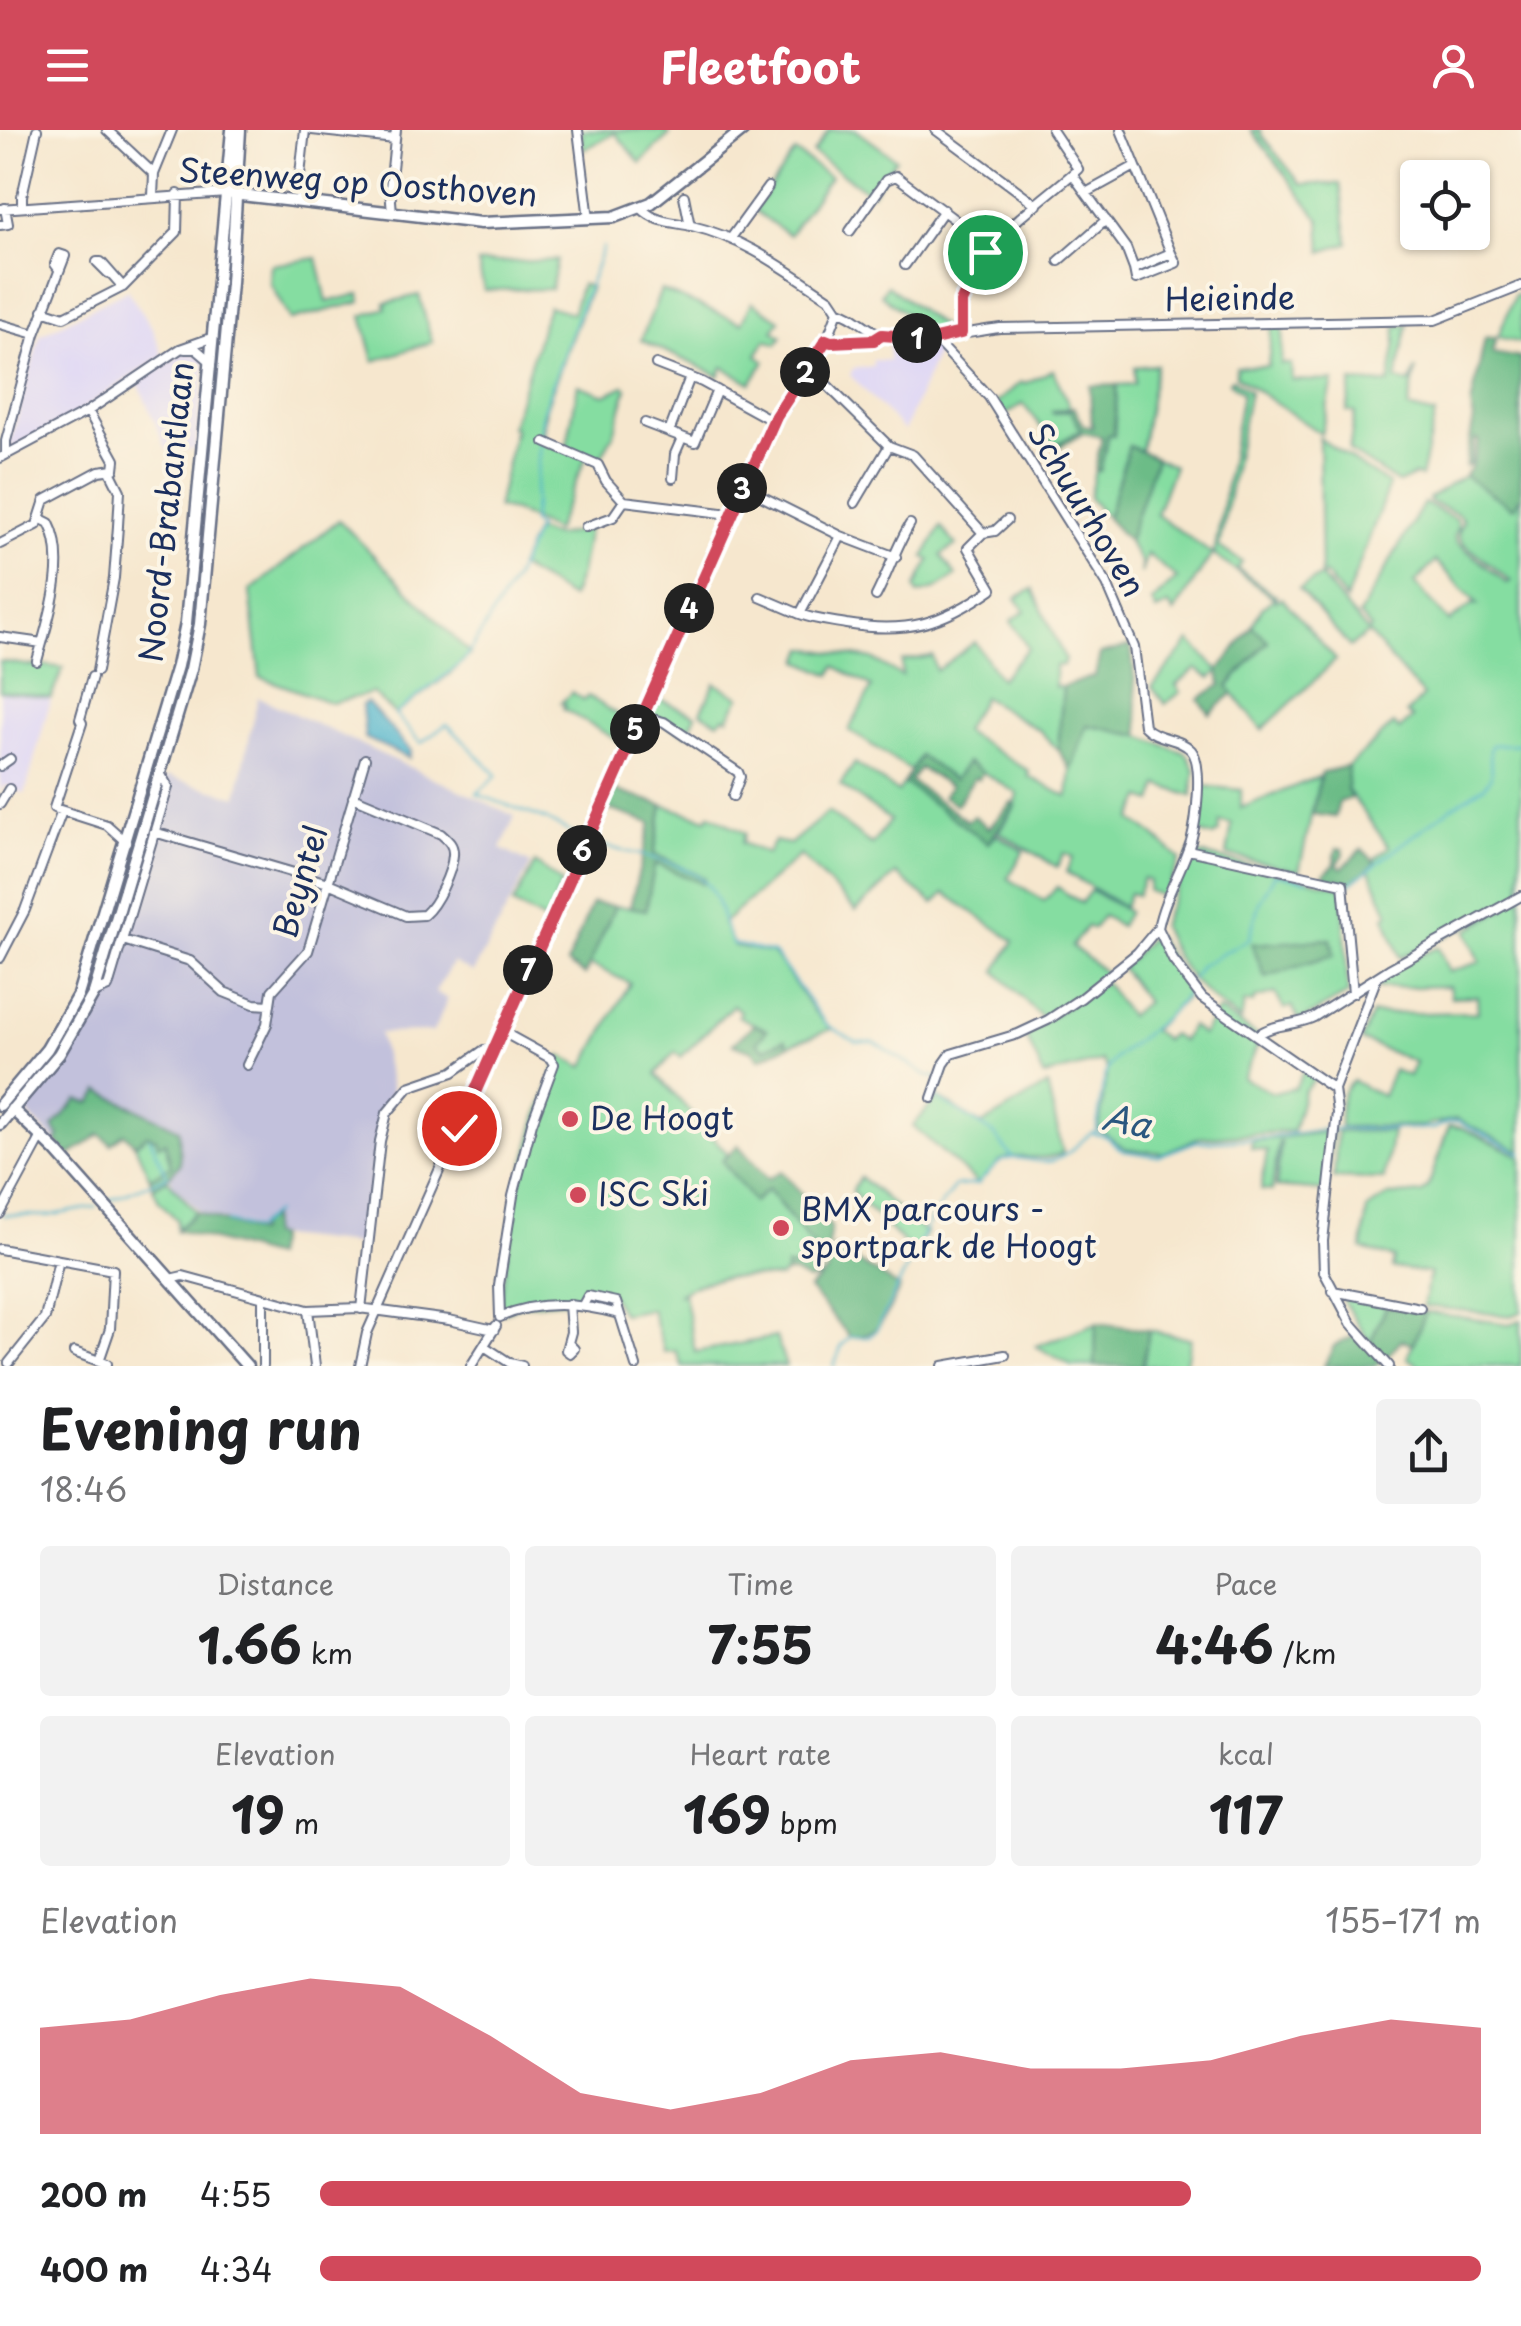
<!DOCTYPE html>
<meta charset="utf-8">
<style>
:root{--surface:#fff;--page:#f2f2f2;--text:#202124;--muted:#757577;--accent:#d1495b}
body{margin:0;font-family:"Playpen Sans",sans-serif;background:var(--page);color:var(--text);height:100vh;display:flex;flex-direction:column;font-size:38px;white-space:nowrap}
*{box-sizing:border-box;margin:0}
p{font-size:32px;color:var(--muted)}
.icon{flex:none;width:55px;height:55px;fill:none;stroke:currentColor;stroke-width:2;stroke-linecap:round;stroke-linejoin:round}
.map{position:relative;height:1236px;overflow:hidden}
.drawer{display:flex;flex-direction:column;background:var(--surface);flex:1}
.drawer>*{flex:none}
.fabs{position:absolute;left:1400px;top:30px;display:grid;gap:20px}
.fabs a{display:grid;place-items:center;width:90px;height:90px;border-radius:10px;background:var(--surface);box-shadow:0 2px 8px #0004;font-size:50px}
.pin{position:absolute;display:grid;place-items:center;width:85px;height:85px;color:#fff;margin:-42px;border:5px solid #fff;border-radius:50%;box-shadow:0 2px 10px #0007}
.km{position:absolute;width:50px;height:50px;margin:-25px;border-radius:50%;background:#222;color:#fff;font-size:28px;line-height:50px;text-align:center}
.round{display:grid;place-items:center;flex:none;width:105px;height:105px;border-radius:10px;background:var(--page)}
.overview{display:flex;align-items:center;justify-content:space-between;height:170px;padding:0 40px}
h1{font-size:55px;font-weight:700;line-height:75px}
.metrics{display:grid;grid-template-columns:repeat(3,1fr);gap:15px;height:170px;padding:10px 40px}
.metrics div{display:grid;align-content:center;border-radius:10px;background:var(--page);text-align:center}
.metrics b{font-size:50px;font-weight:700}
.metrics small{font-size:28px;font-weight:400}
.metrics p{font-size:28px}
.chart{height:280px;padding:20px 40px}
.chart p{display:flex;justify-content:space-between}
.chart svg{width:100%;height:180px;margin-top:10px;fill:var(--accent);opacity:.7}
ul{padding:0 40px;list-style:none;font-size:32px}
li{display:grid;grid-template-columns:160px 120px 1fr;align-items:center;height:75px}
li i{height:25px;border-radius:12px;background:var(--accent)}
header{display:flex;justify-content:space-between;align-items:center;height:130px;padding:0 40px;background:var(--accent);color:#fff;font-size:45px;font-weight:700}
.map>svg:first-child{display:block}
</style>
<header><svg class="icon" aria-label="menu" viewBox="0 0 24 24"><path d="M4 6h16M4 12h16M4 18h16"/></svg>Fleetfoot<svg class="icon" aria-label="person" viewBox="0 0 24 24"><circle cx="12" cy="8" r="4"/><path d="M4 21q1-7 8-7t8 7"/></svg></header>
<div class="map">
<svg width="1521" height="1236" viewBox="0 0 1521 1236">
<rect width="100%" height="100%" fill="#fcf5e5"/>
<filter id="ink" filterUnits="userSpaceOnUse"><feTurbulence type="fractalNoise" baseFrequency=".01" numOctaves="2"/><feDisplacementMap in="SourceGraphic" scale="20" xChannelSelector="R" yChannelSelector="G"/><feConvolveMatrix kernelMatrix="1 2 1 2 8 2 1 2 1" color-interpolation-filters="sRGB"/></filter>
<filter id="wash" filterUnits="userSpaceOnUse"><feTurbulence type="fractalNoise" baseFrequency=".0048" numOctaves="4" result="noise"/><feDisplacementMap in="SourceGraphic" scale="40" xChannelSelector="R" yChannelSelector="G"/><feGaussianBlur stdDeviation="2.25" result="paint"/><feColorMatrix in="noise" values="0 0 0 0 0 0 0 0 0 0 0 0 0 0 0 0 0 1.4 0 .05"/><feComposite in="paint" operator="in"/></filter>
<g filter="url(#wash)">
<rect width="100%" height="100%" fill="#f6e7ce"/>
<path fill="#ddd5f6" d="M127 160 153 199 163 226 63 292 13 318 10 313 40 205Z
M914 212 926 217 928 213 938 219 904 301 850 245 853 239 873 236V230L889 231 888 213Z
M185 221 201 226 205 232 196 320 166 319 138 253Z
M0 561 51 568 25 664 4 655 0 663Z"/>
<path fill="#c2c1dc" d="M258 567 515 686 501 719 531 734 473 843 453 832 435 862 448 869 433 902 379 903 392 961 379 990 364 1115 270 1105V1085L254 1099 201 1083 173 1054 169 1045 178 999 101 961 91 973 54 998 61 1006 56 1012 30 987 26 979 27 973 63 931 98 869 166 646 237 667Z"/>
<path fill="#85dda1" stroke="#508680" stroke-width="2.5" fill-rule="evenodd" d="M581 0H667L670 4 640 33 615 3 583 20Z
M829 0H856L896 29 871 64 813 23Z
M1251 0H1260L1262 6 1301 54H1340L1348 113 1322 122 1320 90Z
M795 22 830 47 789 105 754 80Z
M317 128 327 172 360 164 361 172 290 190 270 153 271 135Z
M557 130 551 159 484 160 478 133Z
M581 154 590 157 546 277 542 311 566 320 578 255 605 265 624 256 627 258 614 303 599 331 586 327 555 401 514 381 497 378 515 298 511 297 548 176 572 183Z
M887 155 945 199 930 202 881 165Z
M661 160 742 193 752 172 780 190 773 201 782 206 777 214 766 210 757 225 765 231 751 253 723 237 719 246 641 210Z
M1515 164 1521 166V213L1498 207Z
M419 165 432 212 374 231 362 186 386 178 385 173Z
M1408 195 1396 250 1410 253 1416 239 1408 278 1435 285 1421 347 1415 345 1398 353 1349 321 1355 283 1347 281 1352 252 1389 254 1396 212V196Z
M1272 197H1283L1281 234H1291L1292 250 1333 251 1321 304 1236 246V237L1268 236Z
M1156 235 1141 321 1129 316 1107 388 1089 368 1095 340 1100 341 1108 305H1114L1117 255 1134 254 1135 237Z
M1053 240 1070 277 1052 284 1070 280 1081 300 1055 315 1023 274 1005 285 996 273 1021 252 1024 254Z
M1232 249 1249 261 1219 417 1242 432 1238 439 1276 466V471L1282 468 1336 530 1262 600 1228 557 1267 512 1252 496 1262 478 1274 468 1214 425 1242 263 1229 252Z
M1319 308 1389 355 1346 470 1325 444 1321 447 1368 502 1371 499 1359 485 1424 373 1456 389 1458 397 1454 405 1457 412 1507 453 1511 451 1462 412 1458 404 1463 390 1458 384 1430 372 1429 368 1464 346 1513 377 1521 365V1021L1456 989 1424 996 1340 997C1340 978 1338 964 1353 951L1382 966 1393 940 1409 946 1415 932 1361 910 1372 884 1478 882 1477 866 1451 867 1449 856 1377 858C1386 836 1418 827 1438 817L1449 842 1480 832 1467 801 1507 777 1400 828 1385 786 1389 784 1369 738 1376 733 1374 729 1389 717 1347 659 1348 636 1394 594 1399 600 1413 588 1407 583 1423 566 1368 503 1350 517 1299 459 1321 446ZM1436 431 1478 475 1472 474 1449 492 1415 453Z
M1156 328 1174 336 1156 384 1212 424 1174 483 1169 475 1156 481 1152 472 1177 448 1147 424 1141 443V433L1128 411Z
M339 390 470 524 451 543 395 584 373 563 331 573 260 547 250 461Z
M941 397 956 415 941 425 956 446 936 459 918 464 915 458 930 430 924 427Z
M588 399 580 444 571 468 519 437 535 401 556 406Z
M1033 459 1065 530 1063 535 1055 536V557H1063L1058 620 1040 601 983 567 963 601 1029 641 1028 646 1068 667 1071 640 1087 595 1140 606 1186 623 1195 639 1192 666 1159 655 1153 672 1142 668 1132 690 1149 701 1180 729 1165 767 1148 761 1149 751 1143 748 1137 765 1129 763 1124 777 1066 742 1073 727 1064 723 1057 737 999 702 1015 677 1018 664 968 633 955 650 919 627 911 641 849 600 872 557 835 536 831 545 800 531 805 518 872 529 902 546V531L932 526 936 541 975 512 1000 549 1028 518 1011 491 1025 481 1016 468Z
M1190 511 1219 541 1211 548 1196 539 1176 555 1181 562 1165 574 1152 557Z
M0 531 32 536 36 534 63 538 51 568 0 561Z
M715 553 740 567 728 588 725 586 718 592 701 582Z
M572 562 584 570 588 566 633 594 624 614 563 579 565 575 561 573Z
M654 567 696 585 687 604 646 584Z
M855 633 898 662 904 653 988 713 997 705 1024 721 1008 748 1044 771 1057 757 1081 773 1091 760 1128 782 1120 796 1103 786 1093 799 1087 796 1072 816 1107 844 1076 869 1043 889 996 841 1014 811 945 763 934 774 896 744 856 781 800 725 723 793 734 816 772 823C794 847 806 878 832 899L789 915 785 909 764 919 756 912 766 900 738 886 741 882 733 875 681 927 675 922 656 944 728 1024 722 1031 754 1071 767 1059 820 1125 800 1137H787L786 1143 780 1148C748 1146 706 1144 679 1164H684L695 1222 776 1207 786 1236H682L676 1221 664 1222 651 1179 622 1184 611 1166 587 1160 577 1170 520 1175 503 1183 500 1173 516 1066 537 988 561 925 584 937 630 853 589 834 615 776 646 779 655 733 703 753 704 748 654 724 663 675 707 689 710 684 745 703 742 713 767 724 774 711 790 714 828 682 872 715 890 690 840 655Z
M1320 646 1299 741 1227 725 1232 694 1220 692 1219 702 1213 706 1196 702 1203 656 1241 660V678Z
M1191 722 1343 757 1348 864 1299 891 1292 876 1284 879 1275 863 1255 869 1253 873H1244L1241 891C1201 863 1179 841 1161 796ZM1330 809 1334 825 1265 847 1252 815Z
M535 733 562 753 546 792 513 774Z
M1154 804 1190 857 1184 869 1152 900 1164 910 1171 904 1182 911 1191 896 1202 905 1218 880 1261 908 1243 948 1273 963 1295 958 1304 940 1316 948 1304 961 1293 1001 1199 1008 1163 1023 1126 1019 1099 1000 1107 938 1102 931 1044 946 1025 904 1104 852 1129 886 1146 872 1121 838Z
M1047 955 1063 1023C1039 1034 1018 1021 1001 1031 993 1037 985 1047 978 1054L913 996 938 967 982 995Z
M1449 996 1463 998 1521 1026V1182L1510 1186 1423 1176 1430 1143 1392 1138 1394 1128 1362 1119 1367 1079 1388 1066 1422 1063 1428 1057Z
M1332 1001 1325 1061 1276 1057 1281 1013 1279 1012 1272 1061 1261 1060 1267 1021 1251 1018 1252 1011Z
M1392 1001 1384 1049 1334 1048 1337 1002Z
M147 1005 165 1012 171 1036 150 1048 135 1015Z
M860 1047 926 1103 914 1123 852 1062Z
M167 1049 196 1082 177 1100V1090L159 1071 153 1058Z
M1346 1166 1386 1176 1370 1213 1344 1172Z
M1426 1182 1509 1194 1521 1190V1236H1421L1407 1228Z
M1096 1193 1095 1236H1072L1036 1216Z
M1149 1200 1191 1209 1185 1236H1143Z"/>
<path fill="#6cbc87" stroke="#447672" stroke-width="2.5" d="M1496 207 1492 223 1521 228V365L1513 378 1464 346 1471 337 1479 310 1475 309 1469 335 1465 336 1474 289 1471 276 1485 208Z
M1117 255 1114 306 1108 305 1100 341 1095 340 1102 307 1084 303 1057 318 1055 315 1081 300 1070 280 1051 282 1074 277 1084 296 1092 298 1090 256Z
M1129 316 1156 328 1128 411 1107 388Z
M1252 496 1268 511 1228 556 1233 563 1210 584 1199 569 1221 555 1219 541Z
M1131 516 1140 606 1087 595 1071 640 1058 620 1063 557 1095 546 1100 524Z
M920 626 954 650 967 632 983 642 978 649 974 648 956 675 943 666 950 656 920 638 910 651 967 691 974 686 989 698 1012 672 1015 676 988 713 904 653Z
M1348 636 1347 659 1351 668 1339 672 1335 687 1312 684 1321 643Z
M613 660 663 675 654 724 704 748 703 754 655 733 646 780 630 777 651 693 605 678Z
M1337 718 1343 719 1344 724 1337 735 1342 738 1362 719 1376 733 1348 755 1344 751 1325 747V743L1333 736Z
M592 773 615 776 585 845 567 834Z
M1331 809 1334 825 1265 847 1252 814Z
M754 894 767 900 757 912 764 919 785 909 789 915 759 929 753 921 733 914Z
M100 961 179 999 180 1034 167 1049 153 1058 150 1048 171 1036 165 1012 158 1015 156 1008 147 1005 135 1015 124 1003 111 1014 100 1004 69 1026 56 1012 60 1006 53 997 78 970 91 973Z
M738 1015 768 1049 782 1041 831 1097 826 1128 817 1148 808 1151 794 1143H786V1136L800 1137 820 1125 768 1059 754 1072 722 1031Z
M196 1082 257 1103 260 1094 271 1088 270 1105 277 1107 273 1127 177 1100Z
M834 1117 900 1158C885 1185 883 1207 850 1207L809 1159 827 1142Z
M1386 1176 1426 1182 1413 1214 1401 1210 1384 1230 1370 1213Z
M1096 1193 1149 1200 1142 1236H1095Z
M1356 1205 1383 1231 1375 1236H1324L1334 1216Z"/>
<path fill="#4db4cc" stroke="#347295" stroke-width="2.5" d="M367 572 411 621 409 628 365 608 362 575Z"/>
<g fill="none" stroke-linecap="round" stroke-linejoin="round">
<path stroke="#4db4cc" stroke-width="2.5" d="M537 398 532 393 543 281 603 117
M536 400 514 449 464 531 395 584 421 613 447 594 497 645 477 664 545 689 581 708
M589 712C620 722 688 730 708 755 722 773 721 796 733 814L774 823 826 894 856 912H874L928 946 938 948
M1348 755 1453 676 1485 656 1491 646 1490 618 1492 615 1521 614
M1192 850 1200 836 1249 809 1259 773 1275 744 1307 750
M942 950 936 967 993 1003 1012 1027
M1096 1002C1100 983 1100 959 1107 940 1115 919 1174 891 1189 858
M150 1008 166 1043
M109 1070 168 1046
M4 1085 47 1086 96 1077
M227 1092 254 1100 275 1082
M834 1236 842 1215 850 1207H869L876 1201 932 1087 955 1056 978 1054C985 1047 993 1036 1002 1031 1016 1023 1036 1035 1052 1031 1069 1026 1078 1012 1092 1003L1107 1007 1123 1021 1158 1026 1195 1012 1267 1008 1324 999H1433L1448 992H1459L1521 1023"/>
</g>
</g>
<g filter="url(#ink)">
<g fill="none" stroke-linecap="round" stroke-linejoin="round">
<defs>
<path id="minor" d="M107 0 154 44
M312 0 395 9
M578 0 589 89
M936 0 1037 75
M1072 44 1126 118 1134 139 1171 123 1121 0
M298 63 305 0
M1086 63 1135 36
M153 66 154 44 172 0
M684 66 690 96
M22 77V66L37 0
M0 79 227 63
M642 79C656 93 674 92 692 96 744 108 786 140 830 169L838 181C854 184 864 198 880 204 912 217 966 202 1000 198L1435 190 1521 156
M392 83 390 58 396 0
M0 95 8 94 5 78
M850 101 886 50 896 46 990 116
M731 108 768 57
M1059 131 1106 90
M905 135 944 80
M1134 139 1136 149 1176 133 1171 123
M108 143 97 132H101L123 157
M43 180 64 187 123 157 177 102 178 64
M0 194 35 204
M961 203C959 122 1024 87 1078 39L1052 0
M935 209 989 267 1107 454 1134 517 1144 596C1157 610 1179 607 1191 620 1204 634 1196 693 1191 711 1182 740 1164 767 1158 798L1173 830 1202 868 1334 959
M827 210 831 213 874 210 882 205
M185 219H196L210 231
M656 234 702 252 773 291
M806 240 827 255 889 316 913 325 983 403 968 418 992 459C942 494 907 504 846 494 831 491 815 490 800 484L841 406
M645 293 695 312 717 260
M671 297 690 247
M545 312 598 335 606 351 624 371
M6 324V311L35 204 65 126 59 124 55 134 58 138
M0 328 88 281 180 219 211 208
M673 348 675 324 682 308
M743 357 841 406 896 427
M855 373 889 316
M586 397 613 387 624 371 730 384
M983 403 995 401 1007 390
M0 414 37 395 45 370 99 341 114 339 115 330 88 281
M876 466C889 441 896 417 910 394
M760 467 800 484
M0 507 42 513
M37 531C48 491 69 431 49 393L39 388
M97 541 114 448 118 396 120 361 110 341
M92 547 80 589 82 593 54 678 107 695 126 712
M641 586 664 592 738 642 740 647 733 666
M0 636 10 629
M0 674 9 659
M154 702 328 753 406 786 424 785C437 774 452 742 453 725 454 715 448 710 441 704L353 667
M1188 720 1343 754 1353 863
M123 810 190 831 224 862 254 874 269 875
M0 828 25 780 62 681
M94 863 108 857 168 657 160 643
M1258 905C1273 893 1297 896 1314 887L1389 839 1521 766
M247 935 267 894 272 861 308 821 365 629
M1334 959 1337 983 1323 1111 1324 1142 1351 1193 1389 1236
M1334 959 1377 847
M932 968 944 934 951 924 1018 904 1048 890 1081 868 1137 823 1158 798
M0 1084 42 1006
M0 1119 113 1140 110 1199 99 1231 107 1234
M170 1149 183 1146 308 1180 359 1178 449 1190 494 1200
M1333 1161 1420 1178
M263 1168V1236
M569 1174 571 1202 566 1220 570 1223 574 1219 570 1215
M583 1175 588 1166 616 1172 636 1236
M361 1179 380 1011 387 983 409 957 453 942 484 920 492 923
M308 1180 315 1236
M500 1187 499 1155 513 1066 532 993 554 934 550 928 501 901
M500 1187C538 1170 580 1173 619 1184
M484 1216 510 1233 522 1236
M74 1222 99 1231
M9 1233 45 1188 59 1130
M360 1236 367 1203 761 315 827 210 838 181
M471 1236 496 1196
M943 1236 1005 1225"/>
<path id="major" d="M232 64 481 93 614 87 651 73 743 0
M0 975 47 919 78 865 177 536 186 493 232 0
M12 979 56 1021 247 1236
M0 994 59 924 94 863 191 539 200 494 231 153 240 0"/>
</defs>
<use href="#minor" stroke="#686f85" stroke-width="12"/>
<use href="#major" stroke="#686f85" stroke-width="15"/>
<use href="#minor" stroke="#fff" stroke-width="8"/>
<use href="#major" stroke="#fff" stroke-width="10"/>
</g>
</g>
<g fill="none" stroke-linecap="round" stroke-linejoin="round" filter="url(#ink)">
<defs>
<path id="route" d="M459 998 776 286 826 210 831 212 874 210 882 205 935 209 961 203V172L985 122"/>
</defs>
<use href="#route" stroke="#fff" stroke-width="20"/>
<use href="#route" stroke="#d1495b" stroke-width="12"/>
</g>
<g fill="#d1495b" stroke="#fcf5e5" stroke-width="4">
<circle cx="570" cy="989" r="10"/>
<circle cx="578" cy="1065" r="10"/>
<circle cx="781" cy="1098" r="10"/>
</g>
<g text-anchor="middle" stroke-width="8" stroke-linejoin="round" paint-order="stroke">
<g font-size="32" fill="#1b2f5e" stroke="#fcf5e5">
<text transform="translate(358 53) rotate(4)" y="11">Steenweg op Oosthoven</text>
<text transform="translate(1230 169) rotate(-1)" y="11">Heieinde</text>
<text transform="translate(1086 380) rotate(59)" y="11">Schuurhoven</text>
<text transform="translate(167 382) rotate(-84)" y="11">Noord-Brabantlaan</text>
<text transform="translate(301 752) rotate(-73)" y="11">Beyntel</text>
</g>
<g font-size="32" fill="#1b2f5e" stroke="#fcf5e5" text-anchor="start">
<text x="590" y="1000">De Hoogt</text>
<text x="598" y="1076">ISC Ski</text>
<text x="801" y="1091">BMX parcours -<tspan x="801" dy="37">sportpark de Hoogt</tspan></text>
</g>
<g font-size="35" font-style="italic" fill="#2a577f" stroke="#fcf5e5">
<text transform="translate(1127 992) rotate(12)" y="12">Aa</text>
</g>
</g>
</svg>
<div class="fabs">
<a><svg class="icon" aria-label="locate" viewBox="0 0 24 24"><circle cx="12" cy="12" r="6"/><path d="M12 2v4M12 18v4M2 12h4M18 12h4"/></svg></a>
</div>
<div class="pin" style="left:985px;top:122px;background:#1e9e55"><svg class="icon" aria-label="arrive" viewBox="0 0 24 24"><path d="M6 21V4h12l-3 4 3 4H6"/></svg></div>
<div class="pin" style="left:459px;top:998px;background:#d93025"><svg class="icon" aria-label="check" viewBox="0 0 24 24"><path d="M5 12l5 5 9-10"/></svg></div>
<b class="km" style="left:917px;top:208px">1</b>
<b class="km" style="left:805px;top:242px">2</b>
<b class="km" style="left:742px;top:358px">3</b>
<b class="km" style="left:689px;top:478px">4</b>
<b class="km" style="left:635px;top:599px">5</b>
<b class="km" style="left:582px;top:720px">6</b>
<b class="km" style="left:528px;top:840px">7</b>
</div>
<section class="drawer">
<div class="overview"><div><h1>Evening run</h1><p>18:46</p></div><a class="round"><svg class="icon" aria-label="share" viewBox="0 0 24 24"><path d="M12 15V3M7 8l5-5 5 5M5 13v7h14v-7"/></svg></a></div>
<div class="metrics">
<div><p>Distance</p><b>1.66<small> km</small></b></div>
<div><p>Time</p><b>7:55</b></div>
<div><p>Pace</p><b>4:46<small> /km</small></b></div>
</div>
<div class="metrics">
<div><p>Elevation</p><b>19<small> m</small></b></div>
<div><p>Heart rate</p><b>169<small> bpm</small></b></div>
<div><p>kcal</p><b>117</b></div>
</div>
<div class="chart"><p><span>Elevation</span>155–171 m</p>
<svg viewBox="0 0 160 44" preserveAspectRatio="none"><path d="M0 44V18L10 16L20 10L30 6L40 8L50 20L60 34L70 38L80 34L90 26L100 24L110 28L120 28L130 26L140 20L150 16L160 18V44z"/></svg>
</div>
<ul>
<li><b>200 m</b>4:55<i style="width:75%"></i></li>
<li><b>400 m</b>4:34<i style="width:100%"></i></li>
</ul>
</section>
